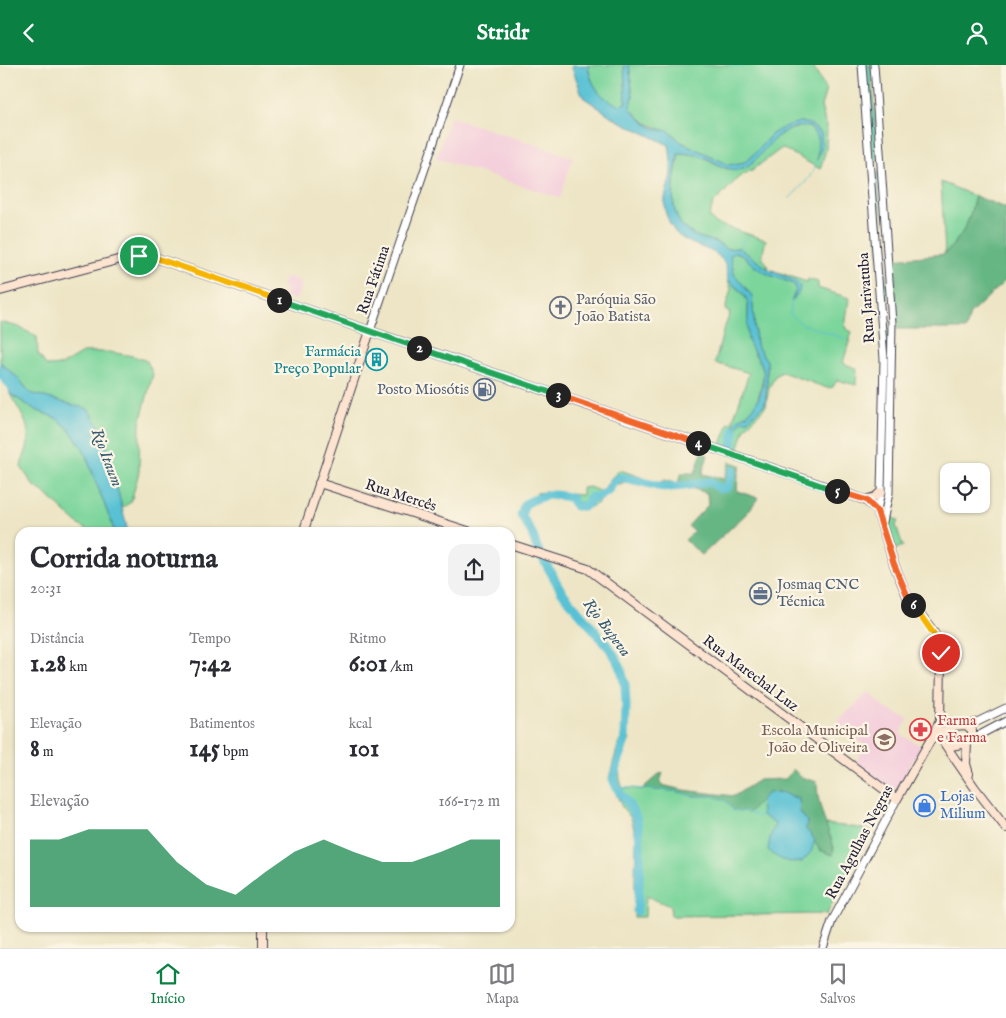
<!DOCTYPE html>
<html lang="pt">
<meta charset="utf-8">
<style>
:root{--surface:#fff;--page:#f2f2f3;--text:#2b2b33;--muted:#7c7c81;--line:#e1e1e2;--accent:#0b8043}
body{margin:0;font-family:"IM FELL English",serif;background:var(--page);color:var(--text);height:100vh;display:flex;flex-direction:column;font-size:19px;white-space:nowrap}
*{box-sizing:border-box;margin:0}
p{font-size:16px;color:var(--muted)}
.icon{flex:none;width:28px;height:28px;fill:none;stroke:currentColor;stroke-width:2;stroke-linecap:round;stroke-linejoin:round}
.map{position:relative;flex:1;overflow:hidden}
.panel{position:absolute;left:15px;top:462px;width:500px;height:405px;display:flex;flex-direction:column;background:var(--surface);border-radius:15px;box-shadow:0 1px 4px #0004}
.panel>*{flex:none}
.tools{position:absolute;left:940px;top:398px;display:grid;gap:10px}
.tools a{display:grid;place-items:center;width:50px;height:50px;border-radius:10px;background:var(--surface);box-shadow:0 1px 4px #0004;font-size:25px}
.pin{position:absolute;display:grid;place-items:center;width:42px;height:42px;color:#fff;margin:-21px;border:2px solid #fff;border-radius:50%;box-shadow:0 1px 5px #0007}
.km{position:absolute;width:25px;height:25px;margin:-12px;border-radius:50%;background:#222;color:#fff;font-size:14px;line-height:25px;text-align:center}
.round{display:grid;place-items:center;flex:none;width:52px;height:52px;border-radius:15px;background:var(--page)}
.summary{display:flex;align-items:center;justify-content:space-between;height:85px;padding:0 15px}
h1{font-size:28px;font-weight:700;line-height:38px}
.metrics{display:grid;grid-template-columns:repeat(3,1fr);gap:8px;height:85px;padding:5px 15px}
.metrics div{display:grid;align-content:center}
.metrics b{font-size:25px;font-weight:700}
.metrics small{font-size:14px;font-weight:400}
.metrics p{font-size:14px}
.chart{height:140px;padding:10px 15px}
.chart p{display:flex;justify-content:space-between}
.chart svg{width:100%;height:90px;margin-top:5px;fill:var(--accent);opacity:.7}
header{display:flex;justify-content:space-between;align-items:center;height:65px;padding:0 15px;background:var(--accent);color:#fff;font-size:22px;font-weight:700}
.menu{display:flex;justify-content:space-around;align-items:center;height:70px;border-top:1px solid var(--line);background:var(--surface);font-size:14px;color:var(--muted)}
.menu a{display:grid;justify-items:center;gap:2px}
.menu .selected{color:var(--accent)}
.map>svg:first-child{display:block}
</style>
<header><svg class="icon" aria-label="back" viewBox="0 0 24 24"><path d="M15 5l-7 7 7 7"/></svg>Stridr<svg class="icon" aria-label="person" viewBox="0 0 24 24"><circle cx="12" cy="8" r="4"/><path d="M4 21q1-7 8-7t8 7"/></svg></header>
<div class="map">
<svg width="1006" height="883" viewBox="0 0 1006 883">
<rect width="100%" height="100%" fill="#fcf5e5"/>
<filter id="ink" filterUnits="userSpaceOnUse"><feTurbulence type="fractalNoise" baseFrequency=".02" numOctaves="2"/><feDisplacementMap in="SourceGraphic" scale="10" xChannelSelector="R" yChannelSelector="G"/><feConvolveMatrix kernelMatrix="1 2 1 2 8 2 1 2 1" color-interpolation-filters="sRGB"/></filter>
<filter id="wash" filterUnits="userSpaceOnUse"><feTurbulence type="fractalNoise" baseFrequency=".0096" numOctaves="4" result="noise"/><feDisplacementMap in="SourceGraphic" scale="20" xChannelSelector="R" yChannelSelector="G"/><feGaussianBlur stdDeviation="1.12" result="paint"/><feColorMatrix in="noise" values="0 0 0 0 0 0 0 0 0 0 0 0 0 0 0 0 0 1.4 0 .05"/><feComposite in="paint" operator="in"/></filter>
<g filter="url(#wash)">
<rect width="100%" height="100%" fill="#ede5c5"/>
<path fill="#f4cfdc" d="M450 52 573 92 560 133 436 93Z
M286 211 302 217 296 235 284 231 286 224 282 222Z
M869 627 885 643 908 654 900 669 921 681 897 725 893 726 855 698 865 680 837 657Z"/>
<path fill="#7cd59b" stroke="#4f7c6b" d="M588 0H624L626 37 622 40C602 37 590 19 588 0Z
M629 0H812L826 25 821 41 827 65 826 85 820 104 782 83 755 103 739 112 713 139 709 152 715 158 766 175 762 191 769 204 807 217 808 214 818 217V223L849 233 845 263 852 267 843 298 857 304 856 320 837 315 833 322 827 323 782 307 776 310 769 323 766 341 745 363 738 385 721 379 729 358H732L749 308 715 298 723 267 730 248 725 245 731 224 728 215 744 230 748 237V275L755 290 761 298 764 309 756 342 733 360 736 370C736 354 753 348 765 339L767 320V296L756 280 752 231 734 209 730 191 735 187C742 188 746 194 751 198 762 209 779 213 794 219L796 225 792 234 799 227 795 216 768 204 739 183 726 184C715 174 707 176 694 170 663 154 675 116 679 88L699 90 727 104 748 101 771 75 786 66 802 61 809 62 818 72V91L821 68 810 59 800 57 772 69 755 88 745 97 729 100 681 77 673 69 646 58 630 43 633 32Z
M864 0H871L878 95 876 96 872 95Z
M877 104 878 105 889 260 888 311 873 105Z
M941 117 975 131C968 161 965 166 945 189Z
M0 257 19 262 37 272 38 289 47 301 62 300 84 287H109L133 291 147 296 153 309 140 358 139 407 131 437 122 443 103 366 44 333 30 328 19 314 0 297Z
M10 329 36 345 56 353 68 363 83 383 115 467H92L79 460 46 429 33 420 21 402C22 393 28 385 28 376 30 357 18 345 10 329Z
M620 405 658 418 665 415 677 419V423H655L626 417 616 420C610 429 588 450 576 443 573 441 570 436 568 433L550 432 540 433 536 428 544 427 582 430V423L589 422 602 427 611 413Z
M885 451 898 455 896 461 903 481 894 485 885 462Z
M630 674C623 691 615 706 623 723L674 726 693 731H713L726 736 733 745 761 734H799L807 756 806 764 820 785 833 790 834 782 825 759 853 762 872 766 840 822 827 849 671 851 670 841 646 831 645 852H634L636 772 631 753 622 742 609 713 619 676Z"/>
<path fill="#65b683" stroke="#446c5f" d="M975 131 1006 143V215L970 249 966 264H897L893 194 945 189C965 166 968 161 975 131Z
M702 387 708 390 702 409 724 414 730 397 741 400 738 409 737 426 758 433 748 447 702 490 685 475 694 466 688 461 708 440 707 428C693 424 693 422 677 423L676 422 682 408H695Z
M793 704 801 712 817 717C817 732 821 746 826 760 829 770 835 779 833 790L820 785 806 764 807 756 800 747 798 733 780 727 768 728 750 747 733 745 726 736 713 731H693L674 726 642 724 659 709 663 708 660 717 662 720 683 725 734 731 759 715 786 714Z"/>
<path fill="#58c1d4" stroke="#3d7288" d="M571 0H588C590 19 602 37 622 40L626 37 624 0H629L633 32 630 43C640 54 652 67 668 65L681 77 729 100 745 97 755 88 772 69 786 61 800 57 810 59 821 68 822 81 817 95 818 72 810 62C772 56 763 99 740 104 725 107 715 96 701 91 694 89 686 88 678 88 675 116 663 154 694 170 707 176 715 174 726 184L739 183 768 204 795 216 800 221 799 227 791 237 796 225 794 219C779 213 762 209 751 198 746 194 742 188 735 187L730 191 734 209 752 231 756 280 767 296V320L765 339 748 355 741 356C736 363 737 369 732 376 732 366 732 361 739 353 757 351 769 313 761 298 757 290 750 283 748 274 745 260 752 243 745 231 741 225 733 220 728 215 727 179 698 188 677 169 673 165 668 155 666 149 661 135 670 120 671 107 672 98 670 88 669 80L615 54 583 32Z
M0 297 19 314 30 328 88 344 103 366 128 467H115L83 383 68 363 56 353 36 345 10 329 6 310 0 306Z
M780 727 799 734 800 747 807 756 806 764 815 775 811 787 802 797C788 798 778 795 768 785L770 772 775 759 762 750 761 734 768 728Z"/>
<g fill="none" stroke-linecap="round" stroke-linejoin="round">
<path stroke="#58c1d4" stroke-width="1" d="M730 0 741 2 747 0
M868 0 876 92
M877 113 886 259
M789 134C801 121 813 113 817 95
M740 185 742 176 747 171
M792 235 790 249 802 259 846 274
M618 722 674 726 693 731H713L726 736 733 745 750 747 758 752 762 750"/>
<path stroke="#58c1d4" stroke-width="9" d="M0 308 16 326
M732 382 734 365
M619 413C633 413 645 418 658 421 675 424 692 419 709 417L719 423 728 422 733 405
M614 416 608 426 597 433 592 432 589 434V438L584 441H576L571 433C552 427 542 430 525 439L521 450 532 468 537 483 562 527 611 585 620 600 625 620 626 640 625 675 613 714C617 727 629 738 635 750 644 769 639 824 637 846"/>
</g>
</g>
<g filter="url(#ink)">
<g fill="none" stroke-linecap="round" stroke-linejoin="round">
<defs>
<path id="tertiary" d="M862 0 884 294 881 427 877 445
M874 0 892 258 889 428 882 461
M370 266 460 0
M966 660 977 657 1006 643
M970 675 1006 656
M823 883 832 856 897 734"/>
<path id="secondary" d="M0 226 129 192H153L865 435 877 445 894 499 908 533 933 566 940 581 941 595 940 656 931 674
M319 418 474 468
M865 435 875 432 881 427
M303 468 370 266
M510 479 588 504 897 734 931 674 946 665
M944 678 951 681 967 678 972 669V665L966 660 954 661 943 669 942 672 944 678 975 723 1006 763
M967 678 966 699 969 709
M263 862V883"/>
</defs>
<use href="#tertiary" stroke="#403f50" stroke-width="9"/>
<use href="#secondary" stroke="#403f50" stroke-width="10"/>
<use href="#tertiary" stroke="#fff" stroke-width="7"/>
<use href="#secondary" stroke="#fde4d0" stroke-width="8"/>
</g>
</g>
<g fill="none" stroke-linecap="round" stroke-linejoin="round" filter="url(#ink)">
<defs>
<path id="split-1" d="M139 191 153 192 279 235"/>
<path id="split-2" d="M279 235 419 283"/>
<path id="split-3" d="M419 283 558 330"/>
<path id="split-4" d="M558 330 698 378"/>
<path id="split-5" d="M698 378 837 426"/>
<path id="split-6" d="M837 426 866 435 877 446 894 499 908 532 913 540"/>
<path id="split-7" d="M913 540 938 575 941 588"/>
</defs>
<use href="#split-1" stroke="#fff" stroke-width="10"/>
<use href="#split-2" stroke="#fff" stroke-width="10"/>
<use href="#split-3" stroke="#fff" stroke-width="10"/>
<use href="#split-4" stroke="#fff" stroke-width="10"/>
<use href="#split-5" stroke="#fff" stroke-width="10"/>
<use href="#split-6" stroke="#fff" stroke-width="10"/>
<use href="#split-7" stroke="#fff" stroke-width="10"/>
<use href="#split-1" stroke="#f5b400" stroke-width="6"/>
<use href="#split-2" stroke="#22a559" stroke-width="6"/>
<use href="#split-3" stroke="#22a559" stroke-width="6"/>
<use href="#split-4" stroke="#f0652b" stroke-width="6"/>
<use href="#split-5" stroke="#22a559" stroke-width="6"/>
<use href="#split-6" stroke="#f0652b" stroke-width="6"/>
<use href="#split-7" stroke="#f5b400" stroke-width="6"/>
</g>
<defs>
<symbol id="church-ring" viewBox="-11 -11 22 22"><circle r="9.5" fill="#fcf5e5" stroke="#6b7280" stroke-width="1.5"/><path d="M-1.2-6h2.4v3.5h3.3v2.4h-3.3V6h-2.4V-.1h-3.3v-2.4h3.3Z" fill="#6b7280"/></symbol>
<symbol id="building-ring" viewBox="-11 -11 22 22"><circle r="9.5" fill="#fcf5e5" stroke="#0f9aa8" stroke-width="1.5"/><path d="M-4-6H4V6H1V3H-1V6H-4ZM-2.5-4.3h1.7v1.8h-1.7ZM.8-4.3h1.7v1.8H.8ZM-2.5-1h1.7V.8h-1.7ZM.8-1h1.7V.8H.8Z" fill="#0f9aa8"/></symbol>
<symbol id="fuel-ring" viewBox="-11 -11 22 22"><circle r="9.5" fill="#fcf5e5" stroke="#5c6f8a" stroke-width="1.5"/><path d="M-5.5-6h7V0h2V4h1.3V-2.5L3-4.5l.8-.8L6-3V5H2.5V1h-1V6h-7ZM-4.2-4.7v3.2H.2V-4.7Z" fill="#5c6f8a"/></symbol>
<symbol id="office-ring" viewBox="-11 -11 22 22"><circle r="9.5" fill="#fcf5e5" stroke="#5c6f8a" stroke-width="1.5"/><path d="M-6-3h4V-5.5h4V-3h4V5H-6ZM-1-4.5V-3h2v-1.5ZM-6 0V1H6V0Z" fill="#5c6f8a"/></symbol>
<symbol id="pharmacy-ring" viewBox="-11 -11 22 22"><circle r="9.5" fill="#fcf5e5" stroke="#e0444e" stroke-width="1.5"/><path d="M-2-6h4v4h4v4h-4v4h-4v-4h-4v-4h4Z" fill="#e0444e"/></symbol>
<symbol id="school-ring" viewBox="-11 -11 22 22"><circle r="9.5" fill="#fcf5e5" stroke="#8d6e63" stroke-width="1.5"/><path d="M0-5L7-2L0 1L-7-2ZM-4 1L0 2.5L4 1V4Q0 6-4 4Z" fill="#8d6e63"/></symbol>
<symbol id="shop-ring" viewBox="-11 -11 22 22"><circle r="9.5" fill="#fcf5e5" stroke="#3f7fe0" stroke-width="1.5"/><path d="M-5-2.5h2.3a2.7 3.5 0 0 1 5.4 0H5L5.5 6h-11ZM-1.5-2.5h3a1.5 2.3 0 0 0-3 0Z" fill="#3f7fe0"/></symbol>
</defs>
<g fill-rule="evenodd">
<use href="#church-ring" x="548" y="230" width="25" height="25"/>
<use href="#building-ring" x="364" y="282" width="25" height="25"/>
<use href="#fuel-ring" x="472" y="312" width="25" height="25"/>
<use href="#office-ring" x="748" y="516" width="25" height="25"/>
<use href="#pharmacy-ring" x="908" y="652" width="25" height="25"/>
<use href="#school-ring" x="872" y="662" width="25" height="25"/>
<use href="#shop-ring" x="912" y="728" width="25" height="25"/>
</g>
<g text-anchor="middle" stroke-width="4.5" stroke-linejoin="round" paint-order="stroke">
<g font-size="15" fill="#22223b" stroke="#fcf5e5">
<text transform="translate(373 215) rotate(-71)" y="5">Rua Fátima</text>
<text transform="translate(866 233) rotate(-94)" y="5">Rua Jarivatuba</text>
<text transform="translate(401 430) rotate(18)" y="5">Rua Mercês</text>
<text transform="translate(751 608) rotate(37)" y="5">Rua Marechal Luz</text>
<text transform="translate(859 777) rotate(-62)" y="5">Rua Agulhas Negras</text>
</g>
<g font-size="15" fill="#5b616d" stroke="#fcf5e5" text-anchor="start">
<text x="576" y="239">Paróquia São<tspan x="576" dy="17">João Batista</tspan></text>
</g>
<g font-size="15" fill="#0d838f" stroke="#fcf5e5" text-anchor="end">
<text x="361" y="291">Farmácia<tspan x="361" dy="17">Preço Popular</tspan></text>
</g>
<g font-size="15" fill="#4e5e75" stroke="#fcf5e5" text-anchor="end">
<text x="469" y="329">Posto Miosótis</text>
<text x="777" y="524" text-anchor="start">Josmaq CNC<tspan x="777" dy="17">Técnica</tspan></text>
</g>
<g font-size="15" fill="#be3a42" stroke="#fcf5e5" text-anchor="start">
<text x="937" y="660">Farma<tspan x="937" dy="17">e Farma</tspan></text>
</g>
<g font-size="15" fill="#785e54" stroke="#fcf5e5" text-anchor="end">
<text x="868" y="670">Escola Municipal<tspan x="868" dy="17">João de Oliveira</tspan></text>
</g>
<g font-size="15" fill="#366cbe" stroke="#fcf5e5" text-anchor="start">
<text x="940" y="736">Lojas<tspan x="940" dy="17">Milium</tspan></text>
</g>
<g font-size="16" font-style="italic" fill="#355a71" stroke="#fcf5e5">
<text transform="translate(108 392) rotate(69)" y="6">Rio Itaum</text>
<text transform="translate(608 562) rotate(53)" y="6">Rio Bupeva</text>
</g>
</g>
</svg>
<div class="tools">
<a><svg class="icon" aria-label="locate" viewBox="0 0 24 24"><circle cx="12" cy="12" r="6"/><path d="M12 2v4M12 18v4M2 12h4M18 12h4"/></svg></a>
</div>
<div class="pin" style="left:139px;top:191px;background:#1e9e55"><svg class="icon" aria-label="arrive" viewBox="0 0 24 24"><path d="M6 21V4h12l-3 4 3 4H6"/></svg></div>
<div class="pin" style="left:941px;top:588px;background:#d93025"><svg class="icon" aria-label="check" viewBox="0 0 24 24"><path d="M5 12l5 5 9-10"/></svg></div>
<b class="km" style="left:279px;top:235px">1</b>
<b class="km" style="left:419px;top:283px">2</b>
<b class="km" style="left:558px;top:330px">3</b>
<b class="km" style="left:698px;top:378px">4</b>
<b class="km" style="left:837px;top:426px">5</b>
<b class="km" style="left:913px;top:540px">6</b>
<section class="panel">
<div class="summary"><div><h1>Corrida noturna</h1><p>20:31</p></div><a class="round"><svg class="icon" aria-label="share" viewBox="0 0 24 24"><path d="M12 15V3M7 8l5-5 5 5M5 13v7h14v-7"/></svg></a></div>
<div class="metrics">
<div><p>Distância</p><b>1.28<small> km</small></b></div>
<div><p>Tempo</p><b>7:42</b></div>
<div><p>Ritmo</p><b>6:01<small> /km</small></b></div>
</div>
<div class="metrics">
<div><p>Elevação</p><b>8<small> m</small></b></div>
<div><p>Batimentos</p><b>145<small> bpm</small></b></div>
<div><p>kcal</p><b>101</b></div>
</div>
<div class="chart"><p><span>Elevação</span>166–172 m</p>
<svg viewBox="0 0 160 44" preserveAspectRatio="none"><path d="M0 44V11L10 11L20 6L30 6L40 6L50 22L60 33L70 38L80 27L90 17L100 11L110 17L120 22L130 22L140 17L150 11L160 11V44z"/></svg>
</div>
</section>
</div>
<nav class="menu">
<a class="selected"><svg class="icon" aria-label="home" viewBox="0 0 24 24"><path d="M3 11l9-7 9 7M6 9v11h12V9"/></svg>Início</a>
<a><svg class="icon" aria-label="map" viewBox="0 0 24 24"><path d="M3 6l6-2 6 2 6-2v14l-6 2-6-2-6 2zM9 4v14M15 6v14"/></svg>Mapa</a>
<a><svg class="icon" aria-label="saved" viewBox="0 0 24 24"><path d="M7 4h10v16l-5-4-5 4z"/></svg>Salvos</a>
</nav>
